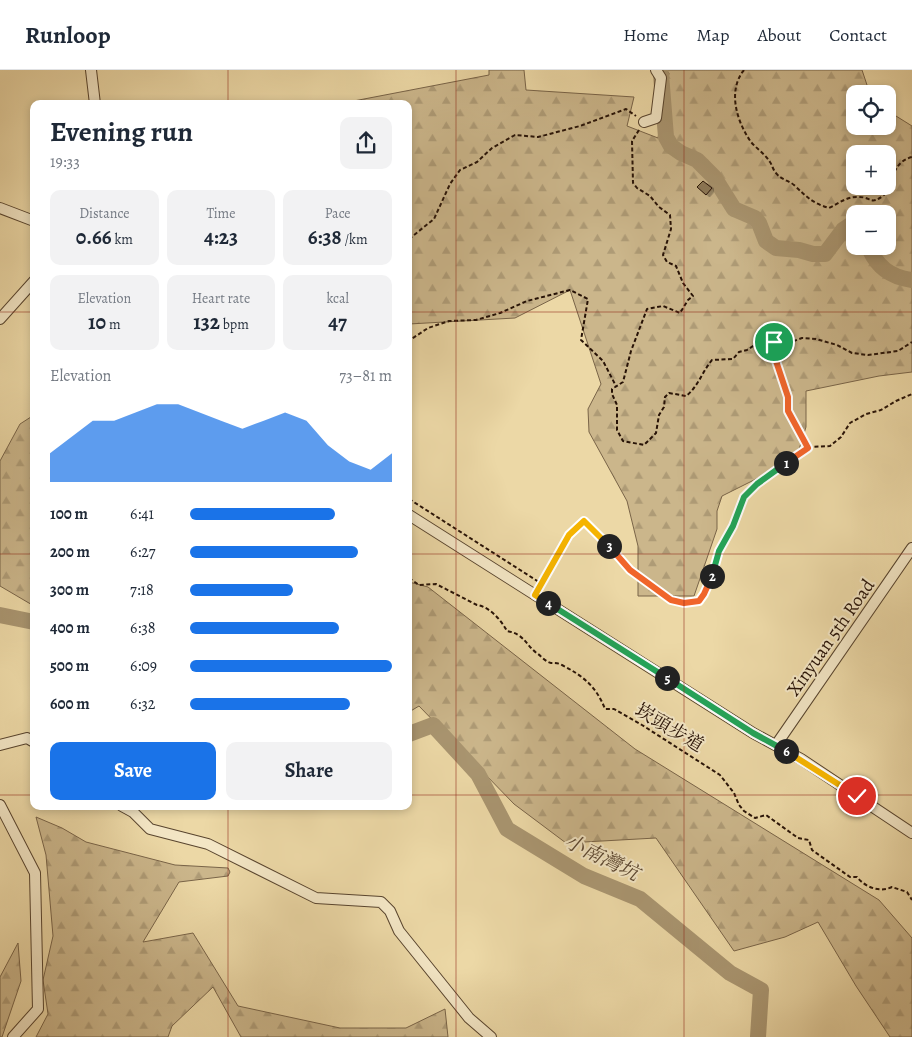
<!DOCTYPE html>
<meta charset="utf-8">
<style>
:root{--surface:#fff;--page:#f2f2f3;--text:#1f2937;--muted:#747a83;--line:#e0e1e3;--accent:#1a73e8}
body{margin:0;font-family:Alegreya,"Noto Serif TC",serif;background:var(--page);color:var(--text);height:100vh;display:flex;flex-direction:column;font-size:19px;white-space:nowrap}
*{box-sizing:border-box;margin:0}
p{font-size:16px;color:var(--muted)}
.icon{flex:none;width:28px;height:28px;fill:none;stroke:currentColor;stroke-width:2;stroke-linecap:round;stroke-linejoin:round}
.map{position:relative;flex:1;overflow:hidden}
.sheet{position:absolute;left:30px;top:30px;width:382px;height:710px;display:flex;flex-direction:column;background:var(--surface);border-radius:10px;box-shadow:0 2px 8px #0003}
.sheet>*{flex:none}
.fabs{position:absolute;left:846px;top:15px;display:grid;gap:10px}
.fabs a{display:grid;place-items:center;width:50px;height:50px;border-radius:10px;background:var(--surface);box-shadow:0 2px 8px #0003;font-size:25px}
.pin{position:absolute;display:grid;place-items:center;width:42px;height:42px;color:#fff;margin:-21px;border:2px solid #fff;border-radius:50%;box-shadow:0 1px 5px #0007}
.km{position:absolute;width:25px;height:25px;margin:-12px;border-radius:50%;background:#222;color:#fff;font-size:14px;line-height:25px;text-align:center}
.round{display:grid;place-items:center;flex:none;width:52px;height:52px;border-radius:10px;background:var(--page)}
.headline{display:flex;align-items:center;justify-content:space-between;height:85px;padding:0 20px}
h1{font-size:28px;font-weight:700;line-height:38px}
.figures{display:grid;grid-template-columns:repeat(3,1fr);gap:8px;height:85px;padding:5px 20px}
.figures div{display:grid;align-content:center;border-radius:10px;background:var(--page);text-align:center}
.figures b{font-size:21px;font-weight:700}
.figures small{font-size:14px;font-weight:400}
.figures p{font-size:14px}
.chart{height:140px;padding:10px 20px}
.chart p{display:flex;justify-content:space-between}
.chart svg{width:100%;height:90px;margin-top:5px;fill:var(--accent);opacity:.7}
.button{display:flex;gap:10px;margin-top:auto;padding:10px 20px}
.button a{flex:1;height:58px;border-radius:10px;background:var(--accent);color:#fff;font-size:20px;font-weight:700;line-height:58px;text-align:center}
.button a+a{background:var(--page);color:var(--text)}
ul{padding:0 20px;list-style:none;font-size:16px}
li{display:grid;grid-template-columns:80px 60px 1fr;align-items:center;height:38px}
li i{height:12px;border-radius:6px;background:var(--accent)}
header{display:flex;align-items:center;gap:30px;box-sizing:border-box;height:70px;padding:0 25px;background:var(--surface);border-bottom:1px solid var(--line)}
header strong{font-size:24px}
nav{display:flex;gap:28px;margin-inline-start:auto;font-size:18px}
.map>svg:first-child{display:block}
</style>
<header>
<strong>Runloop</strong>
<nav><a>Home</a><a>Map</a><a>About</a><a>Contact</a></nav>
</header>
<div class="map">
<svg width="912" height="967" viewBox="0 0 912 967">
<defs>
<pattern id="forest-firs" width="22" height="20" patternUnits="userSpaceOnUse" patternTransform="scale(1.25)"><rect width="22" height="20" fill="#cbb68b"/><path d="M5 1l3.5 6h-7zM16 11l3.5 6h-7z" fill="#ae9b76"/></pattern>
<filter id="shadow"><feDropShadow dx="3.5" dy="2" stdDeviation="0" flood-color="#0004"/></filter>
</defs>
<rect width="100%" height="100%" fill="#ecd8a6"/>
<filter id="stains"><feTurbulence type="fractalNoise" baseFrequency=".004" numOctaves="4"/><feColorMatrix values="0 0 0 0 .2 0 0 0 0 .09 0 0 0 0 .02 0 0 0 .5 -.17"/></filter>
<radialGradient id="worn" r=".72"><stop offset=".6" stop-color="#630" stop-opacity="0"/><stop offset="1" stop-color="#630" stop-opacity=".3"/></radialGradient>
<path fill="url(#forest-firs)" stroke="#796448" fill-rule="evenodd" d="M489 0H524L526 20 634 27 627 56 658 68 669 3 665 0H862L870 24H855V56H888V41L912 56V302L879 306 806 321V357L796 389 722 426 717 441V459L694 526H638V476L627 431 589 362 588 339 601 314 570 220 515 248 409 254V34H338L489 5ZM855 84H888V116H855ZM855 144H888V176H855Z
M34 345V536L0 516V391L20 354Z
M409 512 428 517 635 679 879 830 912 868V967H890L856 916 818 852 785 867 734 881 656 768 566 773 514 734 419 636 409 642Z
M36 747 62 758 86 772 175 795 228 798 230 802 228 806 179 812 143 872 193 863 238 936 340 958H406L445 939 448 967H241L213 917 172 956 168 967H36L48 944 43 910 53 866 46 785Z
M18 873 21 911 2 967H0V907Z"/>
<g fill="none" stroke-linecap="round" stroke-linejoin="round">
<path stroke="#a99570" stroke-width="16" d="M661 4 666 67 671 76 681 83 697 90 714 107 734 139 755 148 759 153 766 171 776 178 799 180 813 184H825L843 160 855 152
M868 176C877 197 890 207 912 210
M0 545 34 552
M409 664 433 655 478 704 507 759 584 806 640 829 730 903 761 920 758 967"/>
</g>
<path fill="#8d7959" stroke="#271206" filter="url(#shadow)" d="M703 111 712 118 706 125 697 117Z"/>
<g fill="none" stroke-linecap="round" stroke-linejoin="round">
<defs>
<path id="minor" d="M91 0 95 34
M644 52 656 48 661 8 656 0
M0 138 34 151
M0 249 34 211
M409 445 753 663 801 689 912 763
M0 675 27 668 34 672
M776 675 912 478
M0 735 35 803 38 939 13 967
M122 736 133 742 150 759 208 774 316 828 381 832 390 841 399 861 469 948 491 967"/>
</defs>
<use href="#minor" stroke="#58442e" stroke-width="12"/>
<path stroke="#271206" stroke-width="2" stroke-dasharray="4 2.5" stroke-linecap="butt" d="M744 0C727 21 737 52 751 72 757 79 765 84 770 92 772 95 773 99 775 102 781 110 788 110 794 115 807 127 812 133 829 138 839 133 848 126 859 127 872 127 870 136 884 125L885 116
M639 60 632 71 633 113 637 118 650 126 659 137 670 145 671 159 663 185 667 192 676 196 683 213 693 226 688 230 680 243 663 236 647 239 631 281 623 312 612 319V324L617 335V360L623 371 644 375 656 363 659 345 664 337 665 327 669 323 686 326C698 317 702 302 712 290L733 289 739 282 747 280 761 271 791 272 802 268 816 269 837 275 852 283 868 285 898 281 912 272
M888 113C896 101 897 91 912 87
M409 169 434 149 450 114 460 100 477 92 492 78 515 65 538 67 580 56 626 39 636 46
M774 272V285L788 327V341L808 377
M409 273 410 270 428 258 449 251 476 250 500 243 527 231 570 220 588 229 581 270 603 291 616 316
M409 429 542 514
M409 508 419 515 436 514 477 535C490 537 501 550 507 561 525 564 526 576 538 584 542 587 546 592 551 593 555 593 559 593 562 595 583 606 596 616 605 639H614L642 655 720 705 734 723 739 735 744 741 755 748 766 745 798 768 809 770 812 780 850 807H857C865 817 879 823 892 817L907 822 912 830
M540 518 569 465 584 451 602 468 630 500 671 530 684 533 699 531 704 524 719 481 733 456 744 427 757 414 801 381 810 377 830 376 841 367 850 353 866 344 881 340 896 331 912 324"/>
<use href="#minor" stroke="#f3e6c5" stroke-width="10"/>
</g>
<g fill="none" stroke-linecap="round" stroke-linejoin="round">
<defs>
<path id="split-1" d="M774 272V285L788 327V341L808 378 786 393"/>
<path id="split-2" d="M712 506 719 481 733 456 744 427 757 414 786 393"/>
<path id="split-3" d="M609 476 630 500 671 530 684 533 699 531 704 524 712 506"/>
<path id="split-4" d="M548 533 535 525 569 465 584 451 609 476"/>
<path id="split-5" d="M548 533 667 608"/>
<path id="split-6" d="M667 608 753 663 786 681"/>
<path id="split-7" d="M786 681 857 726"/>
</defs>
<use href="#split-1" stroke="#fff" stroke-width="10"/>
<use href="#split-2" stroke="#fff" stroke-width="10"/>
<use href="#split-3" stroke="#fff" stroke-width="10"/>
<use href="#split-4" stroke="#fff" stroke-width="10"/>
<use href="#split-5" stroke="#fff" stroke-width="10"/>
<use href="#split-6" stroke="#fff" stroke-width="10"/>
<use href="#split-7" stroke="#fff" stroke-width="10"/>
<use href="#split-1" stroke="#f0652b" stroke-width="6"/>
<use href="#split-2" stroke="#22a559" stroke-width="6"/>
<use href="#split-3" stroke="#f0652b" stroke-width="6"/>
<use href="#split-4" stroke="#f5b400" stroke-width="6"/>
<use href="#split-5" stroke="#22a559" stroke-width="6"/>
<use href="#split-6" stroke="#22a559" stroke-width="6"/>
<use href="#split-7" stroke="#f5b400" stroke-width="6"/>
</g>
<path fill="none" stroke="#8f2418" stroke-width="1" stroke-opacity="0.55" d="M228 0V34M456 0V967M684 0V967M0 242H34M409 242H912M0 484H34M409 484H912M0 725H34M409 725H912M228 736V967"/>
<g text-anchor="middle" stroke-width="4" stroke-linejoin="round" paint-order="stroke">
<g font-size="19" fill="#271206" stroke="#f3e6c5">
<text transform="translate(830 567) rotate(-55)" y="7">Xinyuan 5th Road</text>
<text transform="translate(670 657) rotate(31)" y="7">崁頭步道</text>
</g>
<g font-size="20" font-style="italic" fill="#5b4630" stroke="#f3e6c5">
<text transform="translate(602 787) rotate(26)" y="7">小南灣坑</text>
</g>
</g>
<rect width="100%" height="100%" filter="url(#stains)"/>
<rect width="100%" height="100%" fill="url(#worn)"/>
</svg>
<div class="fabs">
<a><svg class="icon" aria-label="locate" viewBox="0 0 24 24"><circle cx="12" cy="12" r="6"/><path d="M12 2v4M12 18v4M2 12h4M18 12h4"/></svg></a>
<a>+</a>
<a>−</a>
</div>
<div class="pin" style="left:774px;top:272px;background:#1e9e55"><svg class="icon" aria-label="arrive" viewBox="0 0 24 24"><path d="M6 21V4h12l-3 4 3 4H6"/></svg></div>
<div class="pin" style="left:857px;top:726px;background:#d93025"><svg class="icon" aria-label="check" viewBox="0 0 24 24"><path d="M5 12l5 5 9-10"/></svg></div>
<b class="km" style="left:786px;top:393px">1</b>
<b class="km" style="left:712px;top:506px">2</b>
<b class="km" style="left:609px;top:476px">3</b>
<b class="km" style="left:548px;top:533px">4</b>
<b class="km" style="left:667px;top:608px">5</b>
<b class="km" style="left:786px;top:681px">6</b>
<section class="sheet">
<div class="headline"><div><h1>Evening run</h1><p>19:33</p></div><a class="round"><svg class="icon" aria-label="share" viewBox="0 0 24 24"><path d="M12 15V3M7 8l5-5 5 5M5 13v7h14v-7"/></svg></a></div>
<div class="figures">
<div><p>Distance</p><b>0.66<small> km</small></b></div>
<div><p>Time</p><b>4:23</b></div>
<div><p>Pace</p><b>6:38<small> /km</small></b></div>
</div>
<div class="figures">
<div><p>Elevation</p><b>10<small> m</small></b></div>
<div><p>Heart rate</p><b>132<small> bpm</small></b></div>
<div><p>kcal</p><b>47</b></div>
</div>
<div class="chart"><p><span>Elevation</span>73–81 m</p>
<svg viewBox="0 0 160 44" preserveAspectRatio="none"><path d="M0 44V30L10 22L20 14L30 14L40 10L50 6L60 6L70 10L80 14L90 18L100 14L110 10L120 14L130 26L140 34L150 38L160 30V44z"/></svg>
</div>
<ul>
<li><b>100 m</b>6:41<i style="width:72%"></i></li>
<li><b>200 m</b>6:27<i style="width:83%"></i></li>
<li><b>300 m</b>7:18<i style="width:51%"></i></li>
<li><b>400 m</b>6:38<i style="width:74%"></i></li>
<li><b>500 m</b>6:09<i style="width:100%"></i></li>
<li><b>600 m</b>6:32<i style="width:79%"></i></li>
</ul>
<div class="button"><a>Save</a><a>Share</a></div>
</section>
</div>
